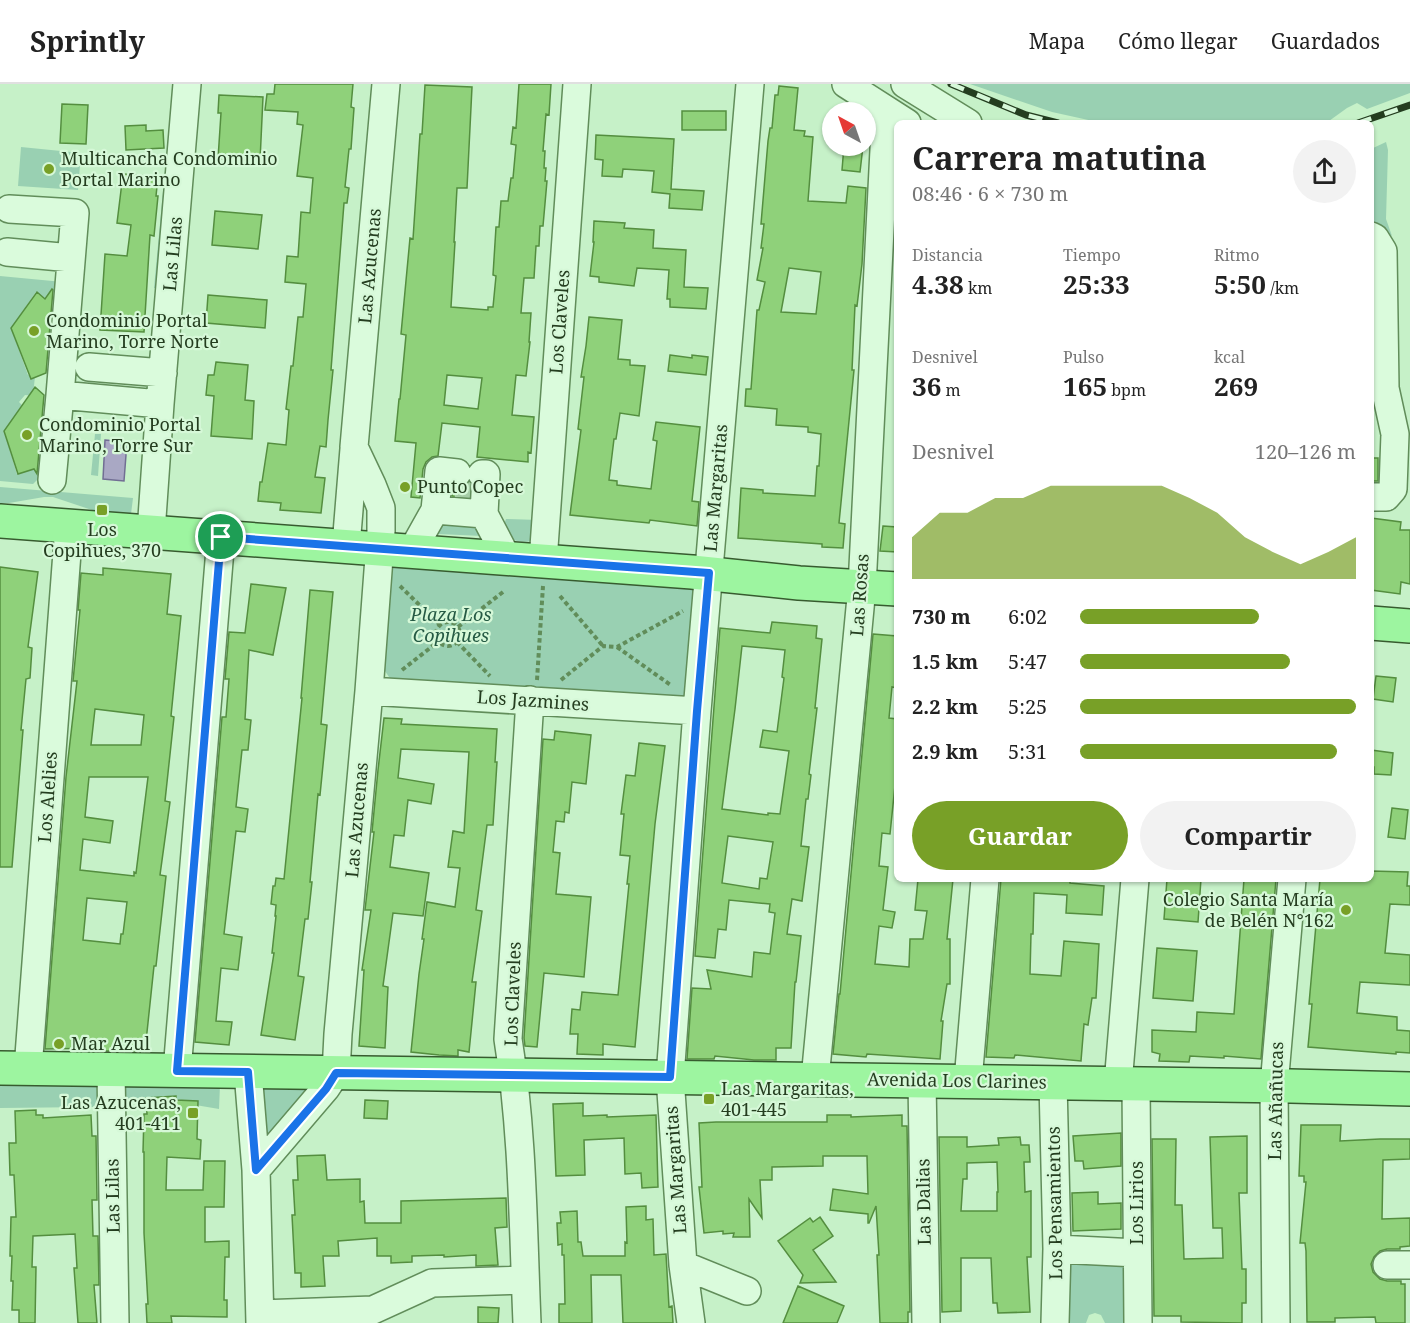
<!DOCTYPE html>
<html lang="es">
<meta charset="utf-8">
<style>
:root{--surface:#fff;--page:#f2f2f2;--text:#222;--muted:#767676;--line:#e0e0e0;--accent:#78a027}
body{margin:0;font-family:"Noto Serif",serif;background:var(--page);color:var(--text);height:100vh;display:flex;flex-direction:column;font-size:22px;white-space:nowrap}
*{box-sizing:border-box;margin:0}
p{font-size:20px;color:var(--muted)}
.icon{flex:none;width:33px;height:33px;fill:none;stroke:currentColor;stroke-width:2;stroke-linecap:round;stroke-linejoin:round}
.map{position:relative;flex:1;overflow:hidden}
.drawer{position:absolute;left:894px;top:36px;width:480px;height:762px;display:flex;flex-direction:column;background:var(--surface);border-radius:9px;box-shadow:0 2px 4px #0004}
.drawer>*{flex:none}
.needle{width:39px;rotate:320deg}
.fabs{position:absolute;left:822px;top:18px;display:grid;gap:12px}
.fabs a{display:grid;place-items:center;width:54px;height:54px;border-radius:50%;background:var(--surface);box-shadow:0 2px 4px #0004;font-size:30px}
.pin{position:absolute;display:grid;place-items:center;width:51px;height:51px;color:#fff;margin:-26px;border:3px solid #fff;border-radius:50%;box-shadow:0 2px 6px #0007}
.round{display:grid;place-items:center;flex:none;width:63px;height:63px;border-radius:32px;background:var(--page)}
.head{display:flex;align-items:center;justify-content:space-between;height:102px;padding:0 18px}
h1{font-size:33px;font-weight:700;line-height:45px}
.stats{display:grid;grid-template-columns:repeat(3,1fr);gap:9px;height:102px;padding:6px 18px}
.stats div{display:grid;align-content:center}
.stats b{font-size:26px;font-weight:700}
.stats small{font-size:16px;font-weight:400}
.stats p{font-size:16px}
.chart{height:168px;padding:12px 18px}
.chart p{display:flex;justify-content:space-between}
.chart svg{width:100%;height:108px;margin-top:6px;fill:var(--accent);opacity:.7}
.action{display:flex;gap:12px;margin-top:auto;padding:12px 18px}
.action a{flex:1;height:69px;border-radius:36px;background:var(--accent);color:#fff;font-size:24px;font-weight:700;line-height:69px;text-align:center}
.action a+a{background:var(--page);color:var(--text)}
ul{padding:0 18px;list-style:none;font-size:20px}
li{display:grid;grid-template-columns:96px 72px 1fr;align-items:center;height:45px}
li i{height:15px;border-radius:8px;background:var(--accent)}
header{display:flex;align-items:center;gap:36px;box-sizing:border-box;height:84px;padding:0 30px;background:var(--surface);border-bottom:2px solid var(--line)}
header strong{font-size:28px}
nav{display:flex;gap:33px;margin-inline-start:auto;font-size:21px}
.map>svg:first-child{display:block}
</style>
<header>
<strong>Sprintly</strong>
<nav><a>Mapa</a><a>Cómo llegar</a><a>Guardados</a></nav>
</header>
<div class="map">
<svg width="1410" height="1239" viewBox="0 0 1410 1239">
<rect width="100%" height="100%" fill="#c6f1c8"/>
<path fill="#99d0b2" d="M970 0H1410V9L1367 25 1357 19 1347 24 1329 37 1301 39 1283 36 1237 39H1102L1052 28Z
M1386 58 1388 66 1386 135 1392 152 1371 138V65Z
M21 63 81 69 78 106 18 102Z
M165 86 173 88 162 205 154 204Z
M0 192 63 198V213L52 205 45 215 36 208 11 244 28 291 35 292 33 312 25 311 19 318 22 321 4 347 17 390 34 385 39 394 33 400 0 397Z
M95 350H101L98 392 91 391Z
M0 403 133 414 131 430 101 429 53 413H44L9 419H0Z
M506 435 539 436 533 457C517 460 498 455 506 435Z
M444 441 477 442 482 452 438 450 437 448Z
M396 481 694 504 686 612 683 614 394 597 389 593 383 584 391 486Z
M262 996 315 997 267 1054Z
M0 997 220 1001 219 1025 172 1017 125 1016 93 1023 0 1024Z
M1071 1173 1128 1177 1129 1239H1105L1101 1231 1095 1229 1089 1231 1086 1239H1063Z"/>
<path fill="#a9a8c4" stroke="#716e93" stroke-width="1.5" d="M105 356 127 358 124 397 103 395Z"/>
<path fill="#8fd17a" stroke="#548e3f" stroke-width="1.5" fill-rule="evenodd" d="M275 0H353L351 23 354 24 351 65H349L345 103 349 104 347 119H344L331 286H333L328 336 326 363 320 362 315 393 325 394 321 429 280 426 281 419 258 417 260 398H262L268 359 286 361 289 326 286 325 291 282H293L298 233H303L306 200 285 198 287 172 298 173 301 128 310 129 313 94 297 92 303 41 297 40 298 28 265 26 267 10H274Z
M519 0H551L549 31 546 30 543 67H545L544 84H546L545 97H547L543 142H540L539 162H536L534 194H524L521 229H531L529 258H530L526 292 516 291 512 331 534 333 531 369 528 368V378L477 373 480 343 442 339 438 372 432 373 426 378 423 385 420 414 411 413 416 359 395 357 399 315H400L406 251 401 250 410 154 413 155 420 50H422L425 1 472 3 467 104H457L454 158H455L451 223 488 226V223H493L496 192 493 191 496 143H499L501 117H508L511 94H513L516 61 511 60 513 43 516 44ZM447 291 482 294 478 325 444 321Z
M779 2 798 4 794 46 805 47 804 52 813 53 808 117 846 119 848 102 866 104 862 180 857 222 855 221 852 286H854L839 439 845 440 843 464 822 463V460L738 454 741 404 763 406V409L815 412 817 382H819L821 350 808 348V343L776 341 777 325 745 322 746 305H751L757 226H759L765 198 757 196 763 164H761L764 140H761L768 57 770 44H772L775 11H778ZM789 184 821 188 816 230 781 228Z
M219 11 263 13 260 77 218 75 221 29H218Z
M62 20 88 21 86 60 60 59Z
M682 27H726V46H682Z
M146 41V47L163 46 164 64 126 66 125 42Z
M596 51 674 55 671 105 704 107 702 126 669 124 670 110 652 108 654 87 623 85 622 93 602 92 603 76 595 75Z
M844 62H863L860 88 842 86Z
M123 90 158 93 156 112H158L154 152 150 151 144 248 100 246 105 170 127 172 131 141 117 139Z
M215 127 262 131 258 165 212 161Z
M594 137 625 139 624 144 654 146 653 164 686 166 684 203 708 204 706 225 670 223V215H667L669 186 637 184 634 202 599 198V193L590 192 594 158H593Z
M52 205 53 206 46 289 31 295 11 244 37 208 45 215Z
M208 211 267 216 265 244 206 239Z
M589 233 622 236 618 275 630 276V281L645 282 639 332 620 329 616 355H614L609 396 617 397V401L651 405 657 357 653 356 656 338 700 343 692 417 699 418 697 442 650 436 649 439 570 431 581 346 578 345 584 293H581L586 262Z
M670 271 692 274V271L708 273 706 291 668 287Z
M216 278 248 281 245 316 254 317 252 355 211 352 214 312 206 311 208 291H214Z
M35 303 44 311 37 390 34 385 18 390 4 347Z
M1371 374H1378V397H1371Z
M469 399V413L452 412 453 404H463Z
M1371 434 1401 438 1400 446H1410V500L1401 498 1400 510 1371 506Z
M883 442 897 443V468L880 467Z
M0 483 38 488 28 563 32 564 30 594 26 595 21 646H23L12 783H0Z
M103 484 171 490 167 530 181 532 171 632 174 633 165 717 170 718 160 791 166 792 156 882H154L145 967H100L101 964 45 965 66 693 77 597H73L80 526H78L81 489 103 491ZM95 625 144 631 141 661H91ZM89 693H148L136 789 134 788V792L80 786 83 755 110 759 113 737 85 733ZM87 814 127 818 123 850H121L120 860 83 856Z
M251 500 286 504 273 571 249 566 245 635 251 636 248 666H242L236 723 248 725 245 748 236 747 224 850 242 853 238 886 221 884 216 937 232 938 229 961 195 958 222 633H226L229 595H225L229 548 245 549Z
M310 506 333 508 321 640 327 641 320 711 318 710 310 798H312L308 835H305L298 892 304 893 295 956 261 951 274 869H272L276 832H275L276 821 271 820 273 802H275L276 794 284 795 302 614H301Z
M772 538 817 542 816 554 822 555 815 624H817L809 690 811 691 808 715H806L801 762 809 763 802 817 792 815 787 850 801 852 796 898H795L791 964H776V976H754L715 972 714 975H687L692 904 711 905 707 886 752 893 754 868 770 870 775 829 769 828 770 820 729 816 726 846 718 845 715 874 695 872 720 544 770 549ZM742 562 785 566 782 593 784 594 777 648 763 646 760 663 789 667 780 730 768 729V731L722 725 735 625ZM728 752 773 758 767 795 760 794 759 805 722 799Z
M873 550 897 552V604L892 603 889 634 897 635V692H896L890 750 882 749 879 782 888 783 883 826 895 828 892 844 879 842 875 880 909 883 910 855H923L927 827 915 826 918 795H953L947 855H950V900H947L941 937H943L940 975 867 970 866 973 833 970 839 910H840Z
M1376 592 1396 594 1393 618 1373 615Z
M384 634 402 635 401 640 497 645 495 678H497L493 741H487L476 826 482 827 472 898H476L469 968 458 966V972L439 971 411 968 419 890 424 855H422L427 818 455 823 460 784 448 783 453 747 464 749 469 668 401 665 398 694 434 700 431 720 408 716 404 752 394 751 390 783 429 789 423 832 393 829 383 902 388 903 385 964 359 962 364 886H362L371 826H365L374 748H372L378 686Z
M555 647 591 651 586 700 572 698 569 729 565 728 564 738 556 737 553 768 560 769 556 810 591 813 584 893 544 889 537 963 525 962 524 954 543 655 554 656Z
M639 659 665 662 655 740 635 963 603 960V971L577 970 578 950H570L572 925 580 926 582 908 618 911 629 800H627L630 772 620 771 624 730H621L626 691 635 692Z
M1371 666 1393 669 1391 691 1374 690V683H1371Z
M1392 724 1408 726 1405 755 1388 753Z
M1371 787 1408 788 1407 802H1410V821L1390 820 1385 869 1410 871V901L1360 898 1357 929 1397 933V946L1410 947V969L1396 968V970L1308 963 1312 920H1309L1320 795H1371Z
M1001 795H1070V799L1104 802 1102 831 1066 829 1067 811 1034 809 1033 850H1031L1030 890 1061 892 1064 857 1099 860 1096 914H1092L1088 941 1084 940 1081 977 1015 971 1014 974 986 973Z
M1167 795H1201L1198 838 1164 835Z
M1244 795H1276L1261 975 1224 972V974L1190 972 1189 978 1159 977 1160 970 1152 968V946L1196 948 1197 928 1234 930Z
M1157 864 1197 867 1193 917 1153 914Z
M176 1012V1016L198 1017 197 1055 201 1056 200 1075 167 1073 166 1106H203L204 1077H225L224 1123H205V1158L229 1157V1173H225L224 1216H227V1233L171 1232 172 1239H147L146 1220H148L144 1149V1068H143L144 1030H147L146 1014Z
M365 1016 388 1017 387 1035 364 1034Z
M583 1019V1032L607 1031V1033L656 1031 658 1103 642 1104 641 1089 625 1090 624 1054 584 1056 585 1091 556 1092 553 1020Z
M36 1026V1031H43V1034L91 1031 92 1052H96L97 1116H92L93 1152H98L99 1201H94L97 1239H78L74 1184H77L75 1150 33 1152 32 1183H36L35 1239H19V1226H12L13 1197H11L12 1172H10L11 1133H16L14 1091H10L9 1059H16L15 1027Z
M827 1031H851V1033L902 1031V1042H907L910 1228H908V1239H880L877 1171H879L876 1122 869 1139H868V1130L830 1126 833 1105 868 1110 867 1072H823V1082L772 1083V1096H760L762 1134 749 1115 750 1153H733L734 1149 723 1150V1147L704 1149 699 1103H702L699 1039 716 1038H827Z
M1301 1041H1341L1340 1057 1380 1055H1410V1075L1383 1076 1382 1135 1410 1134V1162L1400 1163V1165H1387L1380 1167 1374 1173 1371 1180 1373 1188 1380 1195 1387 1197H1401V1200H1405V1239H1376L1375 1233 1335 1234V1238H1307L1306 1167 1305 1159H1300L1306 1098H1304V1092H1299Z
M1121 1049V1082L1084 1085 1083 1077H1075L1073 1052Z
M1247 1052V1109H1239L1242 1185H1246V1219H1242V1239L1181 1238V1232H1154L1152 1055H1176L1175 1121H1182L1184 1175 1223 1174 1222 1144H1213L1210 1053Z
M939 1053H967V1063L999 1061 998 1054 1020 1053 1021 1061H1029L1030 1078H1024L1025 1108 1031 1107V1173H1027L1030 1228 998 1229 997 1219H993L991 1174H961V1227L942 1228ZM997 1078 998 1108H997V1127H961L963 1095H967V1079Z
M325 1071 327 1096 360 1095V1118L364 1117 365 1139H401V1117L506 1114 507 1143 495 1144 498 1181 476 1182V1171L444 1173V1171L412 1172V1178L391 1179V1172H377V1154L338 1157 339 1172H323L325 1202 301 1203V1189H295L292 1131H295L293 1096H298L297 1072Z
M1098 1108V1120L1121 1119V1145L1073 1147 1072 1109Z
M646 1122V1136L653 1135 654 1171 666 1170 669 1223 672 1222 673 1239H623L621 1191H591L592 1239H559V1220H565L564 1171H562V1160L558 1161 557 1139H561L560 1128 577 1127 578 1158H581L583 1172H625V1158L627 1159 626 1123Z
M820 1133 833 1152 813 1166 836 1198 800 1199 803 1191 778 1157 810 1134 813 1138Z
M798 1202 844 1222 837 1239H783Z
M478 1223 499 1224 498 1239H478Z"/>
<g fill="none" stroke-linecap="round" stroke-linejoin="round">
<path stroke="#a6cda6" stroke-width="27" stroke-dasharray="27 14" stroke-linecap="butt" d="M455 406 481 407"/>
<defs>
<path id="minor" d="M846 0 907 39
M905 0 968 39
M9 125 75 129 60 311 52 396
M1371 152 1375 154 1383 167 1385 304 1395 350 1393 405 1386 413H1371
M7 168 71 174
M89 283 163 289
M60 311 160 320
M482 390H486L484 430 507 474
M435 426 484 430
M151 448 160 320 187 0
M346 462 354 365
M412 467 435 426 439 387 457 389
M543 477 577 0
M369 607 697 627
M28 985 69 442
M111 986 115 1239
M177 987 221 453
M248 988 256 1086 260 1239
M815 995 862 503 886 26
M922 997 926 1239
M968 997 985 795
M1053 999 1057 1165 1055 1239
M1118 1000 1135 795
M1136 1000 1138 1239
M256 1086 326 1004 336 989 338 950 369 607 381 447V424L372 401 354 363 386 0
M1057 1165 1137 1169
M683 1181 747 1207
M1387 1181H1410
M260 1230 373 1226 432 1199 525 1196
M527 1239C523 1144 523 1048 508 955L530 616
M691 1239 683 1181 670 993 697 627 750 0
M1276 1239 1274 1002 1292 795"/>
<path id="major" d="M0 437 692 488 799 499 897 505
M1371 539 1410 542
M0 984 1290 1002 1410 1005"/>
</defs>
<use href="#minor" stroke="#618d5a" stroke-width="30"/>
<use href="#major" stroke="#375b2f" stroke-width="36"/>
<path stroke="#618d5a" stroke-width="4" stroke-dasharray="4.5 3" stroke-linecap="butt" d="M400 502 441 542
M560 512 603 562
M436 550a12 12 0 1 1 24 0a12 12 0 1 1-24 0Z
M458 543 503 508
M457 558 490 592
M617 563 672 602
M402 586 439 557
M537 596 543 502
M561 596 603 562 617 563 683 527"/>
<use href="#minor" stroke="#dafbdc" stroke-width="27"/>
<use href="#major" stroke="#9df5a0" stroke-width="33"/>
<defs>
<path id="rail" d="M951 0 1026 31 1058 39
M1358 39 1410 21"/>
</defs>
<use href="#rail" stroke="#243d1f" stroke-width="7"/>
<use href="#rail" stroke="#d6f8d8" stroke-width="4.5" stroke-dasharray="14" stroke-linecap="butt"/>
</g>
<g fill="none" stroke-linecap="round" stroke-linejoin="round">
<defs>
<path id="route" d="M221 453 709 489 697 627 670 993 336 989 326 1005 256 1086 248 988 177 987Z"/>
</defs>
<use href="#route" stroke="#fff" stroke-width="12"/>
<use href="#route" stroke="#1a73e8" stroke-width="8"/>
</g>
<g fill="#78a027" stroke="#d6f8d8" stroke-width="2">
<circle cx="49" cy="85" r="6"/>
<circle cx="34" cy="247" r="6"/>
<circle cx="27" cy="351" r="6"/>
<circle cx="405" cy="403" r="6"/>
<rect x="96" y="420" width="12" height="12" rx="3"/>
<circle cx="1346" cy="826" r="6"/>
<circle cx="59" cy="960" r="6"/>
<rect x="703" y="1009" width="12" height="12" rx="3"/>
<rect x="187" y="1023" width="12" height="12" rx="3"/>
</g>
<g text-anchor="middle" stroke-width="4.5" stroke-linejoin="round" paint-order="stroke">
<g font-size="18" fill="#243d1f" stroke="#d6f8d8" text-anchor="start">
<text x="61" y="81">Multicancha Condominio<tspan x="61" dy="21">Portal Marino</tspan></text>
<text x="46" y="243">Condominio Portal<tspan x="46" dy="21">Marino, Torre Norte</tspan></text>
<text x="39" y="347">Condominio Portal<tspan x="39" dy="21">Marino, Torre Sur</tspan></text>
<text x="417" y="409">Punto Copec</text>
<text x="102" y="452" text-anchor="middle">Los<tspan x="102" dy="21">Copihues, 370</tspan></text>
<text x="1334" y="822" text-anchor="end">Colegio Santa María<tspan x="1334" dy="21">de Belén N°162</tspan></text>
<text x="71" y="966">Mar Azul</text>
<text x="721" y="1011">Las Margaritas,<tspan x="721" dy="21">401-445</tspan></text>
<text x="181" y="1025" text-anchor="end">Las Azucenas,<tspan x="181" dy="21">401-411</tspan></text>
</g>
<g font-size="18" fill="#243d1f" stroke="#d6f8d8">
<text transform="translate(173 170) rotate(-85)" y="6">Las Lilas</text>
<text transform="translate(370 182) rotate(-85)" y="6">Las Azucenas</text>
<text transform="translate(560 238) rotate(-86)" y="6">Los Claveles</text>
<text transform="translate(716 404) rotate(-85)" y="6">Las Margaritas</text>
<text transform="translate(860 511) rotate(-86)" y="6">Las Rosas</text>
<text transform="translate(533 617) rotate(4)" y="6">Los Jazmines</text>
<text transform="translate(48 713) rotate(-86)" y="6">Los Alelies</text>
<text transform="translate(357 736) rotate(-85)" y="6">Las Azucenas</text>
<text transform="translate(513 910) rotate(-88)" y="6">Los Claveles</text>
<text transform="translate(957 997) rotate(1)" y="6">Avenida Los Clarines</text>
<text transform="translate(1276 1017) rotate(-89)" y="6">Las Añañucas</text>
<text transform="translate(676 1086) rotate(-94)" y="6">Las Margaritas</text>
<text transform="translate(113 1112) rotate(-91)" y="6">Las Lilas</text>
<text transform="translate(924 1118) rotate(-91)" y="6">Las Dalias</text>
<text transform="translate(1055 1119) rotate(-91)" y="6">Los Pensamientos</text>
<text transform="translate(1137 1119) rotate(-90)" y="6">Los Lirios</text>
</g>
<g font-size="18" font-style="italic" fill="#255a44" stroke="#d6f8d8">
<text x="451" y="537">Plaza Los<tspan x="451" dy="21">Copihues</tspan></text>
</g>
</g>
</svg>
<div class="fabs">
<a><svg class="needle" viewBox="-14 -14 28 28"><path d="M0-13l5 13h-10z" fill="#e53935"/><path d="M0 13l5-13h-10z" fill="#767676"/></svg></a>
</div>
<div class="pin" style="left:221px;top:453px;background:#1e9e55"><svg class="icon" aria-label="arrive" viewBox="0 0 24 24"><path d="M6 21V4h12l-3 4 3 4H6"/></svg></div>
<section class="drawer">
<div class="head"><div><h1>Carrera matutina</h1><p>08:46 · 6 × 730 m</p></div><a class="round"><svg class="icon" aria-label="share" viewBox="0 0 24 24"><path d="M12 15V3M7 8l5-5 5 5M5 13v7h14v-7"/></svg></a></div>
<div class="stats">
<div><p>Distancia</p><b>4.38<small> km</small></b></div>
<div><p>Tiempo</p><b>25:33</b></div>
<div><p>Ritmo</p><b>5:50<small> /km</small></b></div>
</div>
<div class="stats">
<div><p>Desnivel</p><b>36<small> m</small></b></div>
<div><p>Pulso</p><b>165<small> bpm</small></b></div>
<div><p>kcal</p><b>269</b></div>
</div>
<div class="chart"><p><span>Desnivel</span>120–126 m</p>
<svg viewBox="0 0 160 44" preserveAspectRatio="none"><path d="M0 44V27L10 17L20 17L30 11L40 11L50 6L60 6L70 6L80 6L90 6L100 11L110 17L120 27L130 33L140 38L150 33L160 27V44z"/></svg>
</div>
<ul>
<li><b>730 m</b>6:02<i style="width:65%"></i></li>
<li><b>1.5 km</b>5:47<i style="width:76%"></i></li>
<li><b>2.2 km</b>5:25<i style="width:100%"></i></li>
<li><b>2.9 km</b>5:31<i style="width:93%"></i></li>
</ul>
<div class="action"><a>Guardar</a><a>Compartir</a></div>
</section>
</div>
